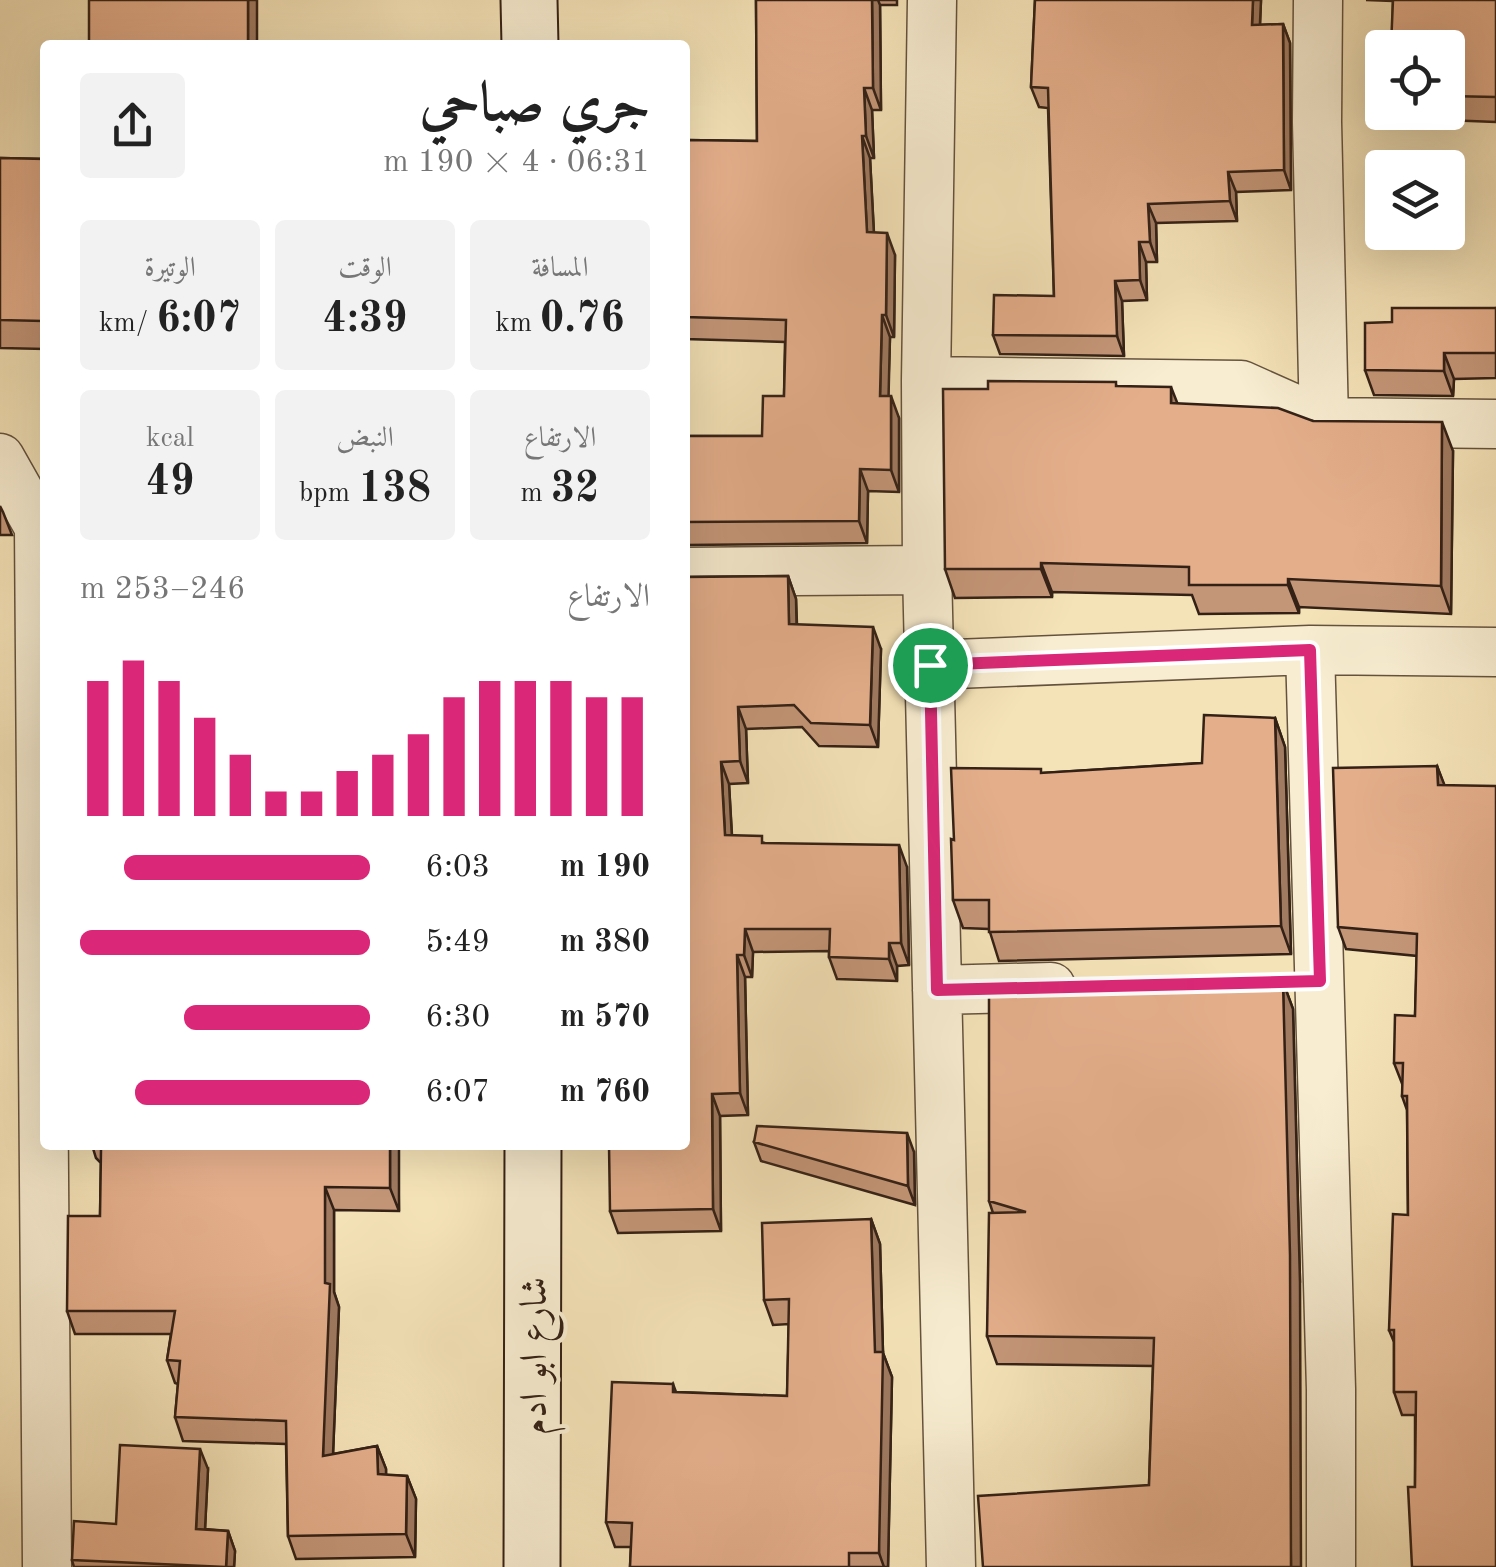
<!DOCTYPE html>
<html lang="ar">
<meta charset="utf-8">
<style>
:root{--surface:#fff;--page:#f2f2f2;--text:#222;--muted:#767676;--accent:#db2777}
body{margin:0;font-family:"Old Standard TT",Amiri,serif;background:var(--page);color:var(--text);direction:rtl;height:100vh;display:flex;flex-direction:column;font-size:38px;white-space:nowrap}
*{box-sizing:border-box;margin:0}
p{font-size:32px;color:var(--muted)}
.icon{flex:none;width:55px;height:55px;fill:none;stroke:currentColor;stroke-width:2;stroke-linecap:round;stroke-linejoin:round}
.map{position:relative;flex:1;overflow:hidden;direction:ltr}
.details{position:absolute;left:40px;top:40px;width:650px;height:1110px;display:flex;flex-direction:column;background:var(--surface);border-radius:10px;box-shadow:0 10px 40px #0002;direction:rtl}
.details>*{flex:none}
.tools{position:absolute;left:1365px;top:30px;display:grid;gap:20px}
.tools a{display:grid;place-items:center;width:100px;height:100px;border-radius:10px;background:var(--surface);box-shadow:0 10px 40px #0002;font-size:50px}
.pin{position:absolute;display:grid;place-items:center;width:85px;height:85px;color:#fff;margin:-42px;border:5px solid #fff;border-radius:50%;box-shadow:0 2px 10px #0007}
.round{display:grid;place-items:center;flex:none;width:105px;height:105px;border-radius:10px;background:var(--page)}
.headline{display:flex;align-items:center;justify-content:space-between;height:170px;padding:0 40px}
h1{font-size:55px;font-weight:800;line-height:75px}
.figures{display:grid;grid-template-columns:repeat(3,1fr);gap:15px;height:170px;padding:10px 40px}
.figures div{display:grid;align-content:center;border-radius:10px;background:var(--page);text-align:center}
.figures b{font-size:42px;font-weight:800}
.figures small{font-size:28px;font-weight:400}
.figures p{font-size:28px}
.chart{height:280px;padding:20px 40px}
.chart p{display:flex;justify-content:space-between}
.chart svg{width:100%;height:180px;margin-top:10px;stroke:var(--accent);stroke-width:6}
ul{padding:0 40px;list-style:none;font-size:32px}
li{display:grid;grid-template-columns:160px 120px 1fr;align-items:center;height:75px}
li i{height:25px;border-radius:12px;background:var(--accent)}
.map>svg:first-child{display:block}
</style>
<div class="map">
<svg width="1496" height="1567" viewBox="0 0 1496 1567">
<rect width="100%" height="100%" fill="#f5e3b8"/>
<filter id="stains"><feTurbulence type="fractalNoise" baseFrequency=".002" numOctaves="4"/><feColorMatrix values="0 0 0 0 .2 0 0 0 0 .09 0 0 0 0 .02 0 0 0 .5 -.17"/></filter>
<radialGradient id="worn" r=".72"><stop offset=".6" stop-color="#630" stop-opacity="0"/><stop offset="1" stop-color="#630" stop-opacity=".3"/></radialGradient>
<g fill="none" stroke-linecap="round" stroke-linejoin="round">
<defs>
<path id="street" d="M932 0 926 381 927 570 951 1567
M1318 0 1317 122 1324 422
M926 381 1241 385 1324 422 1496 424
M0 458 39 527 47 1567
M685 572 927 570
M1310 650 1331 1389V1567
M930 665 1310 650 1496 652
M937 990 1051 987"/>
<path id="secondary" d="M529 0 530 45
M532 1567 533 1145"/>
</defs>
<use href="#street" stroke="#64523e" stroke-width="51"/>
<use href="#secondary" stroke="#342116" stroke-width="59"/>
<use href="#street" stroke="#f8edd1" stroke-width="48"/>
<use href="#secondary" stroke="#f8edd1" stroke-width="55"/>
</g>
<path fill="#c49678" stroke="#342116" stroke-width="2.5" d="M756 0H897V5H880L881 110H872L874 158H870L874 233 895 255 894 337H890L888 396 899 418V492L868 491 867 543 685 545V436H762L784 396 785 342 685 339V140L757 141Z
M1035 0H1261L1260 25 1283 24 1290 43 1291 190 1236 192 1237 221 1156 223 1157 262H1146L1147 300 1122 301 1124 356 1000 354 993 335 1054 296 1048 108 1039 107 1031 87Z
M1366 0H1496V122L1445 120 1442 112H1448V48H1392L1393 1Z
M0 158 45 159V349L0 348Z
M1496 308V378L1454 379 1453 396 1374 395 1365 370 1392 322Z
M1117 386 1177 404 1313 421 1453 451 1451 614 1299 607V613L1199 614 1192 595 1052 592V597L955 598 945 569Z
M0 506 3 512 12 535H0Z
M788 576 796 599 797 624 881 649 878 747 819 746 802 727 746 729 748 783 729 784 732 835 765 843 907 867 909 965 897 966V981L837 979 829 957V951L753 952 752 977H745L748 1115 720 1116 721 1231 618 1233 610 1211 685 1145V577Z
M1275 718 1285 747 1291 954 999 961 989 929 963 928 953 900 954 840 1043 773 1202 763Z
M1437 766 1444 785 1415 1487V1415H1402L1394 1392V1342L1389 1330 1408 1215 1407 1110 1402 1096 1403 1086 1394 1063 1415 1016 1417 956 1346 949 1338 927Z
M1283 982 1293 1009 1300 1282 1149 1485 1153 1366 997 1364 987 1336 993 1213 989 1201Z
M754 1142 914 1152 915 1205 761 1161Z
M92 1145H398L399 1211 334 1210V1292L339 1307 333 1454 377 1446 386 1469V1475L407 1476 416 1499 415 1557 296 1559 288 1536 286 1444 183 1441 175 1417 178 1384 175 1383 167 1360 171 1334H75L67 1311 100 1216 101 1163 96 1158Z
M871 1219 880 1244 883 1353 892 1377 888 1567H630L631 1547H615L606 1522 673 1384 676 1392 787 1396 789 1324 773 1325 764 1300Z
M208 1469 205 1529 228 1531 235 1551 234 1567H74L72 1560 116 1524Z"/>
<path fill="#a07a61" stroke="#342116" stroke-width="2.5" d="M248 0H257V45H248Z
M872 0H878L880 5 881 110 873 88Z
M1253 0H1261L1259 45 1252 25Z
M1283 24 1290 43 1291 190 1284 170Z
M864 88 872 110 874 158 866 136Z
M862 136 870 158 875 255 867 232Z
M1228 172 1236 192 1237 221 1230 201Z
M1148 204 1156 223 1157 262 1150 242Z
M887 233 895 255 894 337 886 315Z
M1139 242 1146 262 1147 300 1140 280Z
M45 264V327L43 321Z
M1115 281 1122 301 1124 356 1117 336Z
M882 315 890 337 888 418 880 396Z
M1444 353 1454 379 1453 396 1444 371Z
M1171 387 1182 415 1171 403Z
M891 396 899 418V492L891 470Z
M1442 422 1453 451 1451 614 1441 586Z
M860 469 868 491 867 543 859 521Z
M1041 563 1052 592V597L1041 569Z
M788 576 796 599 797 646 789 624Z
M1288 579 1299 607V613L1288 585Z
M873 627 881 649 878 747 870 725Z
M738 707 746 729 748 783 740 761Z
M1275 718 1285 747 1291 954 1281 926Z
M721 762 729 784 733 857 725 835Z
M1437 766 1446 789 1438 785Z
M899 845 907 867 909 965 901 943Z
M745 929 753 952 752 977 744 955Z
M889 943 897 966V981L889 959Z
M737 955 745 977 748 1115 740 1093Z
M1283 982 1293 1009 1300 1282 1301 1567H1291Z
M712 1094 720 1116 721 1231 713 1209Z
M907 1133 914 1152 915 1205 908 1186Z
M390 1145H398L399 1146V1211L390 1188Z
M325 1187 334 1210V1292L339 1307 332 1479 323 1456Z
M871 1219 880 1244 883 1353 892 1377 888 1567H884L879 1553Z
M377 1446 386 1469V1498L378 1474Z
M200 1449 208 1469 204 1549 196 1529Z
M407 1476 416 1499 415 1557 406 1534Z
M228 1531 235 1551 234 1567H226Z"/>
<path fill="#e4ae8b" stroke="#342116" stroke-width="2.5" d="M89 0H248V45H89Z
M756 0H872L873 88H864L866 136H862L867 232 887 233 886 315H882L880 396H891V470L860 469 859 521 685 522V436H762L763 396H784L786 320 685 317V140L757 141Z
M1035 0H1253L1252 25 1283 24 1284 170 1228 172 1230 201 1148 204 1150 242H1139L1140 280 1115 281 1117 336 993 335 994 295 1054 296 1048 88 1031 87Z
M1393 0H1496V97L1448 96V48L1391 46Z
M0 158 45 159V264L43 321 0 320Z
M1392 308H1496V353H1444V371L1365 370V323L1392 322Z
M988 381 1116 382V386L1171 387V403L1278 408 1313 421 1442 422 1441 586 1288 579V585H1189V567L1041 563V569H945L943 389H988Z
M788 576 789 624 873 627 870 725 811 723 794 705 738 707 740 761 721 762 725 835 762 836V843L899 845 901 943H889V959L829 957 830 929H745L744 955H737L740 1093 712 1094 713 1209 610 1211 609 1145H685V577Z
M1204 715 1275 718 1281 926 989 932V900H953L951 839 954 840 951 768 1041 769V773L1202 763Z
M1437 766 1438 785 1496 786V1567H1412L1408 1487H1415L1416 1392H1394V1330H1389L1393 1214 1408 1215 1407 1096H1402L1403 1063H1394L1395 1015 1415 1016 1417 934 1338 927 1333 768Z
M1283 982 1290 1255 1291 1567H983L978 1496 1149 1485 1154 1338 987 1336 989 1213 1026 1212 989 1201V988Z
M757 1126 907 1133 908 1186 754 1142Z
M97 1145H390V1188L325 1187V1283L330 1284 323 1456 377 1446 378 1474 407 1476 406 1534 288 1536 286 1421 175 1417 180 1361 167 1360 175 1311H67L68 1216H100L101 1150Z
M871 1219 875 1352H883L879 1553H849V1567H630L632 1523 606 1522 612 1382 673 1384V1392L787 1396 789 1299 764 1300 762 1223Z
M120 1445 200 1449 196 1529 228 1531 226 1567 72 1560 74 1521 116 1524Z"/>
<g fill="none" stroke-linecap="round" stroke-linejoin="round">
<defs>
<path id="route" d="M1310 650 1320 981 937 990 930 665Z"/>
</defs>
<use href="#route" stroke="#fff" stroke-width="20"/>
<use href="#route" stroke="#db2777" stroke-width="12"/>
</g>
<g text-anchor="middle" stroke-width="8" stroke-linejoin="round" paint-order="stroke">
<g font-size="38" fill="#342116" stroke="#f8edd1">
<text transform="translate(533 1356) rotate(-90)" y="13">شارع ابو ادم</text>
</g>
</g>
<rect width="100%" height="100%" filter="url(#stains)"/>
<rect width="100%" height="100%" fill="url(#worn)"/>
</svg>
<div class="tools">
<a><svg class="icon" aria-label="locate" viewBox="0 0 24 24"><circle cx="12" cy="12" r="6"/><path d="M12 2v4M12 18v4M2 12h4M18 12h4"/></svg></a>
<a><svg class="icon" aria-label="layers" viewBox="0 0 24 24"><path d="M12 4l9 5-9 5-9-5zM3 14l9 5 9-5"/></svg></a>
</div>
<div class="pin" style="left:930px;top:665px;background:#1e9e55"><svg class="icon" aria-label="arrive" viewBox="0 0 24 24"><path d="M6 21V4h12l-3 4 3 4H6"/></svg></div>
<section class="details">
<div class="headline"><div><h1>جري صباحي</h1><p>06:31 · 4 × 190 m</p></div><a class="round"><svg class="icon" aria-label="share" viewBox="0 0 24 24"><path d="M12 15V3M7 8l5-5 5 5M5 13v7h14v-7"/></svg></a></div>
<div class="figures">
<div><p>المسافة</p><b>0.76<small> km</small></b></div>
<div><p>الوقت</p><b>4:39</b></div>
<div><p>الوتيرة</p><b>6:07<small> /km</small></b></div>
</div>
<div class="figures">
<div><p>الارتفاع</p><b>32<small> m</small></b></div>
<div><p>النبض</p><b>138<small> bpm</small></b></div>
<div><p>kcal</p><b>49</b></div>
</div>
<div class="chart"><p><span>الارتفاع</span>246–253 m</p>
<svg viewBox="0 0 160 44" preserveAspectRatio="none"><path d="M5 44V11M15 44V6M25 44V11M35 44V20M45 44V29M55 44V38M65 44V38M75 44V33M85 44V29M95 44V24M105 44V15M115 44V11M125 44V11M135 44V11M145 44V15M155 44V15"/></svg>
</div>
<ul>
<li><b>190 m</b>6:03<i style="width:85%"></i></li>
<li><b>380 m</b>5:49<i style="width:100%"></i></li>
<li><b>570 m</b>6:30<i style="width:64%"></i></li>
<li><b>760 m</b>6:07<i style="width:81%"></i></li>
</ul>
</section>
</div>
